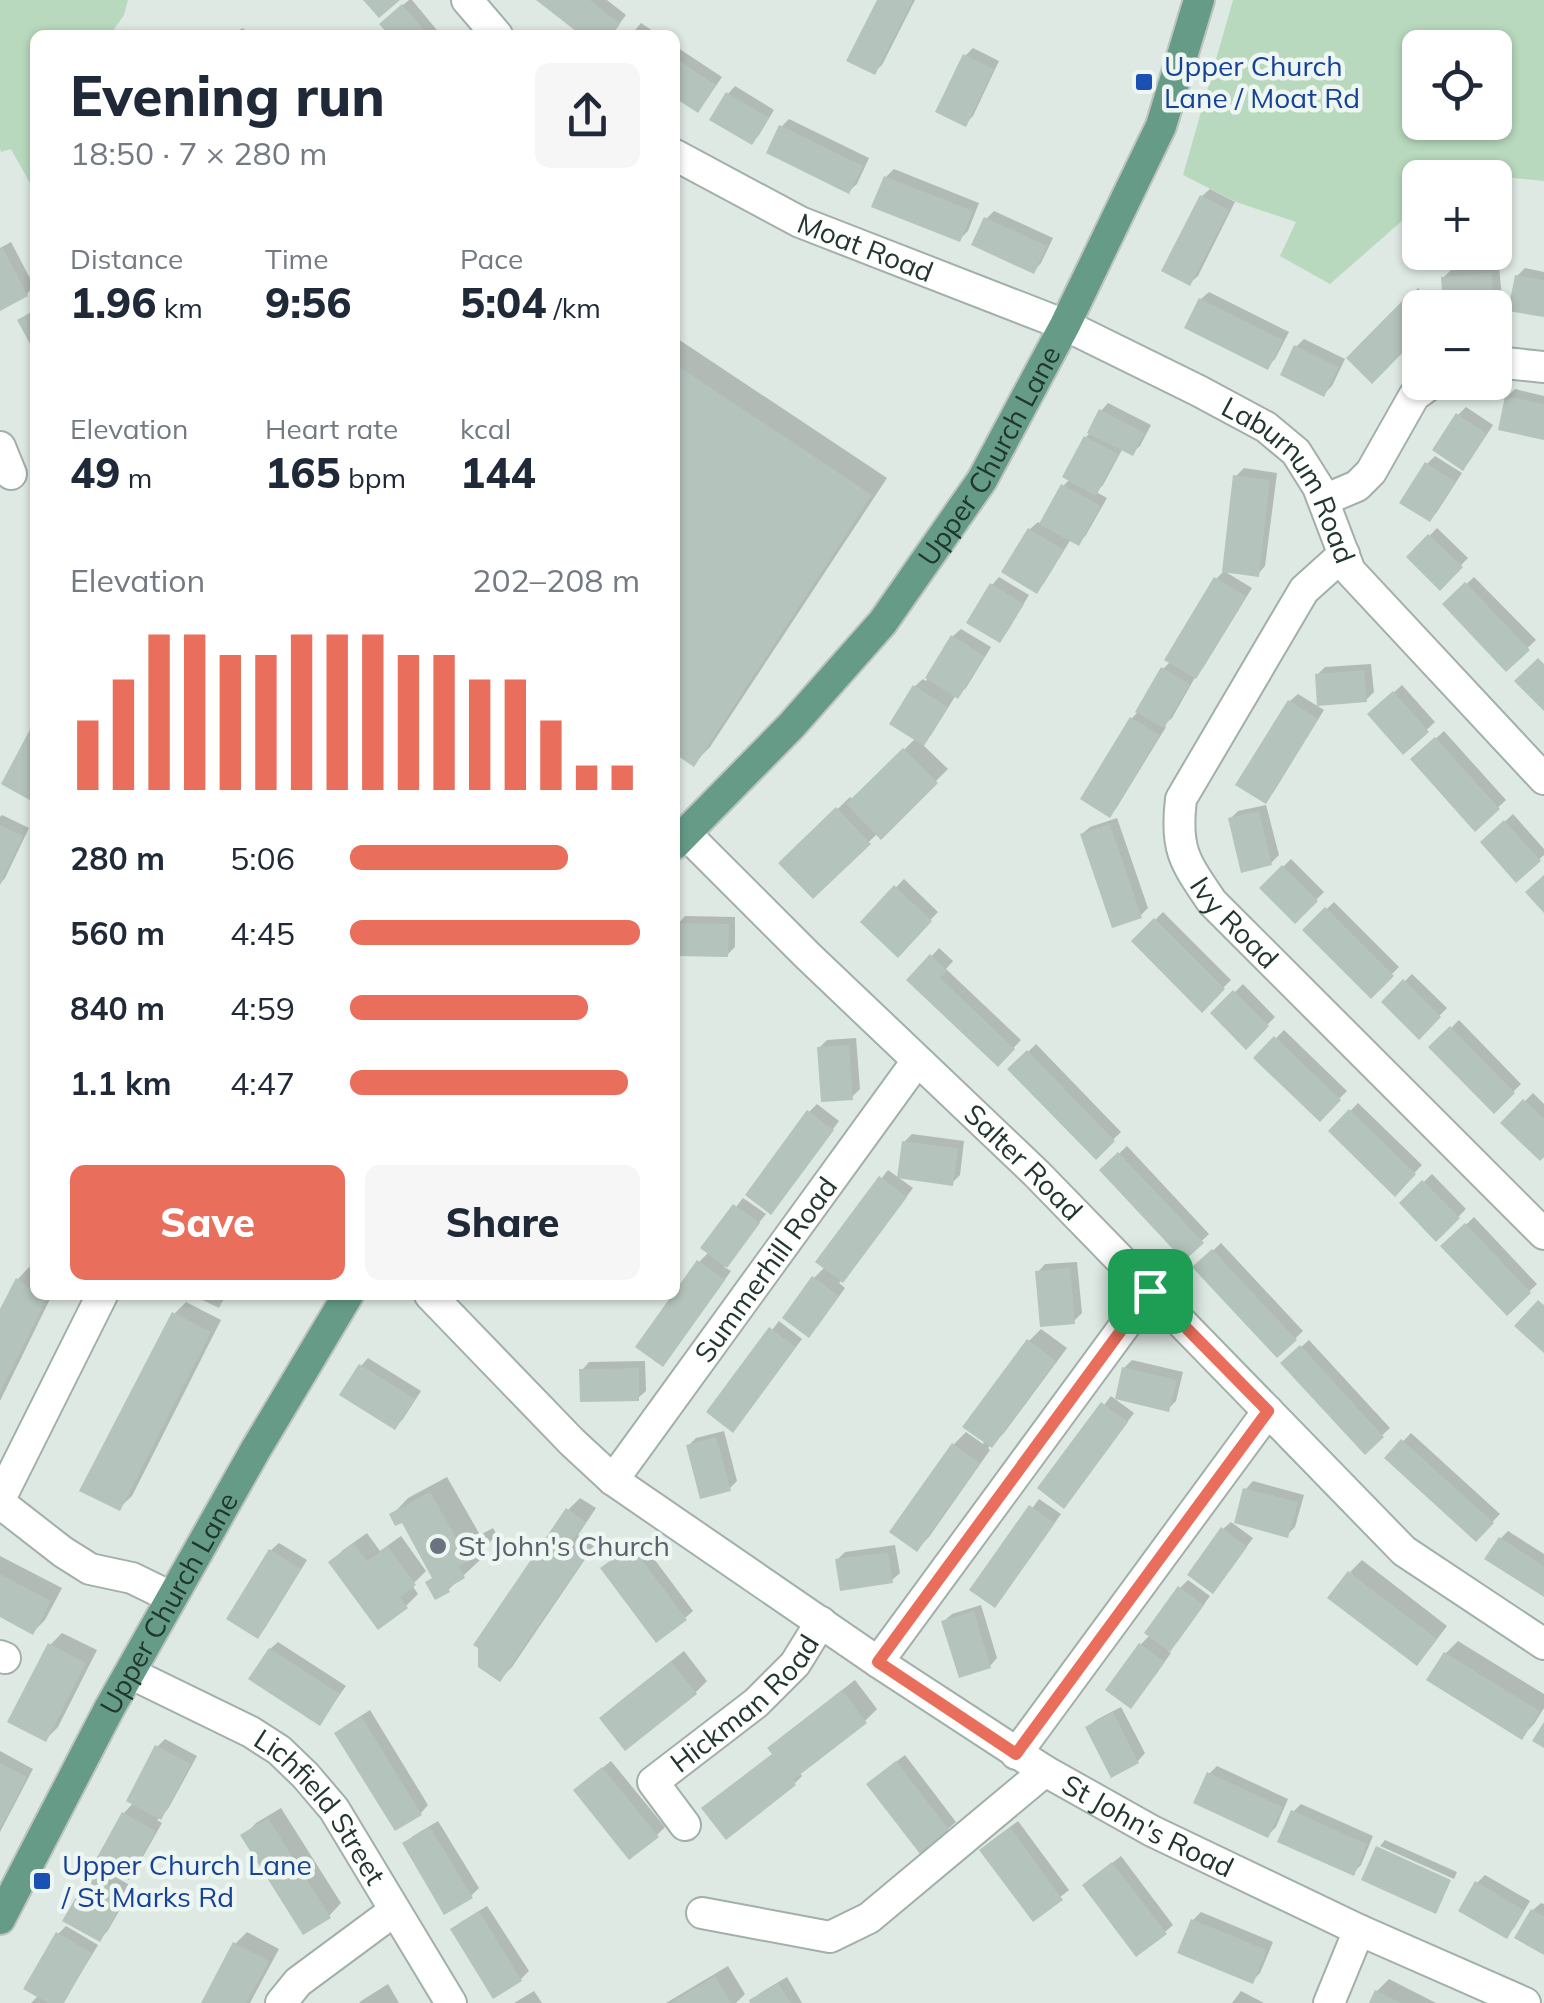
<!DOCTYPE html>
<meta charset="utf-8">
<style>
:root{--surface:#fff;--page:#f6f6f7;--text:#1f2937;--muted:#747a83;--accent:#e96e5c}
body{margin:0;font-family:Mulish,sans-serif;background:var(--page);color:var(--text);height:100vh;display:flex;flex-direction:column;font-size:38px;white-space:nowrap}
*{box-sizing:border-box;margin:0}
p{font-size:32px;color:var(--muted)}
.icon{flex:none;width:55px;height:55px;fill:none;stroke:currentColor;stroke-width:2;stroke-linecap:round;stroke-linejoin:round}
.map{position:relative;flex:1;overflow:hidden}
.sheet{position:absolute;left:30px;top:30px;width:650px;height:1270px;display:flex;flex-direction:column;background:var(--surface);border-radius:15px;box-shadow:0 2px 8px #0004}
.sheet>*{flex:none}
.controls{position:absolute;left:1402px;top:30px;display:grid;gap:20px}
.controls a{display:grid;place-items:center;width:110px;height:110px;border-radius:15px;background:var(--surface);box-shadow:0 2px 8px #0004;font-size:50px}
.pin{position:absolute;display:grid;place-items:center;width:85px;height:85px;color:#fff;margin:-42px;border-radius:20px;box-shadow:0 5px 15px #0006}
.round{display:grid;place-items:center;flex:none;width:105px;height:105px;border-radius:15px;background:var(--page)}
.summary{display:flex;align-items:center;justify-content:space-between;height:170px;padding:0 40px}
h1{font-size:55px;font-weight:800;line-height:75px}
.stats{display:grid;grid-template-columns:repeat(3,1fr);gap:15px;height:170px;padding:10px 40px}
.stats div{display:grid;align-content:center}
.stats b{font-size:42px;font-weight:800}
.stats small{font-size:28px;font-weight:400}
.stats p{font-size:28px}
.chart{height:280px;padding:20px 40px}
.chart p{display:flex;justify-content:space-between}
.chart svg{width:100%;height:180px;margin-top:10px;stroke:var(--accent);stroke-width:6}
.primary-button{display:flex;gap:20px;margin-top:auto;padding:20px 40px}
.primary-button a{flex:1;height:115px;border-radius:15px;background:var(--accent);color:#fff;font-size:40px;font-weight:800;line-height:115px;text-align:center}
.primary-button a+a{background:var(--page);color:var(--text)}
ul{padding:0 40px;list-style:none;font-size:32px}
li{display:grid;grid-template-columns:160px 120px 1fr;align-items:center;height:75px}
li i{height:25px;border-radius:12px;background:var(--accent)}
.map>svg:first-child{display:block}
</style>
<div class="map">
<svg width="1544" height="2003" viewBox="0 0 1544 2003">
<rect width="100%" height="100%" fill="#dee9e3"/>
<path fill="#b8d9bd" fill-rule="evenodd" d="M0 0H128L124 15 110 35H35V192L11 149 1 152 0 149Z
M1233 0H1544V181L1457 172 1451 177 1420 178V205L1330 284 1280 256 1296 222 1236 202 1183 175ZM1420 48H1495V122H1420Z"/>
<path fill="#0003" d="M409 0H412L441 35H392L390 16Z
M540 0H607L626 15 611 35H585Z
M880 0H915L882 65 874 72Z
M641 23 659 35H631Z
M242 28 254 35H235Z
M675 46 722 77 705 102 675 95Z
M973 48 999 61 973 116 965 124V56Z
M735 86 774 110 759 135 752 142 728 94Z
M789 119 869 158 857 184 849 191 781 127Z
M894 169 979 203 968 231 960 239 886 177Z
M1210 189 1235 202 1198 276 1190 283 1202 196Z
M994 211 1053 238 1041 263 1034 271 986 219Z
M11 242 34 286 27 294 0 308V248Z
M1499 266 1502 298 1494 306 1443 278 1451 270Z
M1525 268 1544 272V315L1517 276Z
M1418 288 1438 308H1420V331L1350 358Z
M1209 292 1289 332 1275 359 1267 367 1201 299Z
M675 337 887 478 710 747 694 763 675 751Z
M1304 339 1345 359 1332 386 1324 394 1296 347Z
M1515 389 1544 396V437L1507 397Z
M1108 403 1151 425 1140 446 1132 453 1123 448 1103 485 1096 492 1107 498 1086 535 1079 543 1071 539 1044 583 1036 591 1030 529 1038 522 1042 524 1063 486 1070 479 1086 437 1091 432 1101 411Z
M1466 407 1493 425 1470 460 1458 415Z
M1435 456 1462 473 1437 512 1430 519 1427 464Z
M1244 468 1277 473 1265 566 1258 574 1236 476Z
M1437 528 1468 558 1440 587 1409 557Z
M1224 571 1252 588 1203 668 1197 674 1172 718 1164 725 1166 727 1117 807 1110 814 1132 718 1138 712 1163 669 1171 661 1216 579Z
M999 577 1029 595 1007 632 1000 640 992 585Z
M1474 577 1536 640 1506 668 1445 604Z
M961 629 991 647 966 688 956 695 931 735 922 744 948 769 881 836 878 833 813 896 782 863 850 797 853 800 916 738 915 686 923 679 926 681 953 636Z
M1371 664 1374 692 1366 700 1317 675 1325 667Z
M1402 685 1435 722 1404 751 1370 714Z
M1298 694 1324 710 1273 793 1265 800 1239 784 1290 701Z
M1444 731 1506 800 1475 829 1413 760Z
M1266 805 1279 855 1271 863 1230 819 1238 811Z
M1513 814 1544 849V855L1516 880 1483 842Z
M2 815 29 828 5 878 0 884V817Z
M1117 818 1148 908 1140 916 1082 834 1090 827Z
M1291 859 1324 892 1295 921 1262 888Z
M904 879 938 912 898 954 863 922Z
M1334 902 1399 967 1371 995 1305 930Z
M1163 912 1231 980 1202 1009 1134 941Z
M685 916 735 917V947L727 955 678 924Z
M939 948 953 961 946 969 1021 1040 998 1064 910 980Z
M1412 974 1447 1008 1419 1036 1384 1002Z
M1243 984 1275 1017 1246 1046 1214 1013Z
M1459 1020 1521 1084 1494 1111 1432 1047Z
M1284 1030 1347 1091 1320 1118 1257 1058Z
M856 1038 860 1089 852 1097 819 1048 827 1040Z
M1036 1044 1121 1132 1096 1156 1011 1069Z
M1533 1093 1544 1104V1154L1504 1122Z
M1358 1103 1422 1165 1395 1193 1331 1131Z
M817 1104 839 1121 778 1204 809 1112Z
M912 1134 964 1141 960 1175 952 1183 904 1142Z
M1127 1146 1209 1234 1184 1258 1102 1170Z
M888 1170 913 1188 850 1272 839 1283 845 1288 817 1327 814 1278 825 1267 818 1262Z
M1432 1174 1466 1209 1437 1238 1402 1203Z
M743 1198 766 1214 724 1267 731 1271 670 1356 638 1347 699 1262 709 1252 704 1248Z
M1474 1217 1537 1284 1507 1313 1444 1246Z
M1221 1243 1303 1331 1278 1355 1196 1267Z
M1077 1262 1082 1313 1074 1321 1038 1272 1045 1264Z
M29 1267 35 1271V1295H52L0 1401V1315L18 1279Z
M186 1302 221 1320 132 1496 119 1508 174 1314Z
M779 1321 802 1339 740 1422 709 1412Z
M1041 1329 1067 1348 1004 1433 988 1448 990 1450 929 1537 917 1549 954 1444 966 1432 983 1444 1029 1341Z
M1309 1340 1390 1428 1365 1451 1283 1363Z
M368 1358 421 1391 403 1419 395 1427 361 1366Z
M1132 1360 1183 1372 1176 1401 1168 1409 1124 1368Z
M645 1361 646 1391 638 1398 582 1370 589 1362Z
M1111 1396 1134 1413 1071 1498 1040 1488Z
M724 1431 737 1481 730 1488 688 1446 696 1438Z
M1411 1433 1500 1514 1476 1539 1387 1458Z
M447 1477 480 1535 493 1528 497 1535 477 1554 480 1560 448 1590 434 1576 403 1519 392 1515 408 1498Z
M1253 1481 1304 1495 1295 1527 1287 1535 1246 1489Z
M580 1498 596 1508 578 1535 594 1546 512 1667 500 1679 568 1510Z
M1039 1499 1061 1514 1002 1597 972 1590Z
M1231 1522 1253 1538 1220 1583 1223 1529Z
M1508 1531 1544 1554V1594L1501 1538Z
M367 1533 380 1551 401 1536 426 1571 412 1585 418 1594 406 1606 378 1626 331 1562 343 1550Z
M640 1540 693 1611 685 1618 611 1561Z
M279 1543 307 1560 265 1628 258 1636 230 1619 271 1550Z
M895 1545 900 1573 892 1580 837 1560 845 1552Z
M0 1556 62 1588 45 1620 33 1632 0 1614Z
M1362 1560 1447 1626 1428 1651 1350 1572Z
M1188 1580 1210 1596 1178 1641 1168 1651 1171 1653 1138 1698 1141 1644 1150 1635 1180 1588Z
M981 1605 997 1658 990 1666 944 1621 952 1614Z
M62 1633 97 1650 58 1727 46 1739 50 1645Z
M1458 1641 1544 1694V1708L1534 1724 1522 1736 1430 1680 1446 1653Z
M278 1642 346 1686 320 1722 270 1649Z
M684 1651 707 1681 695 1693 614 1706Z
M855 1680 877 1709 865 1721 799 1772 802 1776 795 1783 774 1753 783 1736Z
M1121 1707 1145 1753 1138 1761 1088 1727 1096 1720Z
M370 1710 428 1805 421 1813 396 1828 337 1733 345 1726Z
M165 1739 197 1756 168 1809 157 1820 162 1823 136 1869 129 1877 124 1813 134 1802 157 1747Z
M0 1751 33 1769 0 1832Z
M905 1755 956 1822 948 1829 877 1776Z
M611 1761 665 1827 657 1835 584 1783Z
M1217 1766 1288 1799 1276 1827 1268 1835 1209 1774Z
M1301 1804 1373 1836 1361 1865 1353 1873 1293 1812Z
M281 1808 341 1903 329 1916 244 1836 256 1823Z
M438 1821 479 1888 471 1896 405 1844 413 1836Z
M1018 1821 1069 1890 1033 1919 990 1842Z
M1385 1840 1457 1872 1454 1879 1380 1846Z
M1121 1856 1173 1925 1165 1932 1093 1878Z
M100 1868 133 1887 107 1932 99 1939 92 1875Z
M1485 1875 1530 1901 1514 1928 1506 1936 1477 1883Z
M1541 1903 1544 1904V1952L1533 1910Z
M487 1906 529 1971 521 1979 494 1996 453 1930 461 1922Z
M1201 1912 1273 1942 1260 1973 1252 1981 1193 1920Z
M66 1926 98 1945 63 2003H31L39 1995 58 1934Z
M247 1932 279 1949 250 2003H203L235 1944Z
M728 1966 745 1994 736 2003H666Z
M787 1977 802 2003H753L752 2001 760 1993Z
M1389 1979 1436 2003H1371L1377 1991Z
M388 1984 399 2003H359L361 2001Z
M534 1991 542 2003H514Z
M1241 1991 1264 2003H1232Z"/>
<path fill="#b4c3bb" d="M363 0H400L379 18Z
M536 0H590L620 24 612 35H581Z
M877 0H913L875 75 846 61Z
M402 4 428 35H389L379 24Z
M963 54 994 69 966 127 935 112Z
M675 58 716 85 698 113 675 98Z
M726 92 769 118 752 145 709 120Z
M779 125 863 166 849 194 766 153Z
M884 176 973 211 960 242 871 207Z
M1200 195 1229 210 1190 286 1161 271Z
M984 217 1047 246 1034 274 971 245Z
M3 248 28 296 0 311V249Z
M1492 273 1495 308H1443L1441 277Z
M1515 275 1544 280V317L1508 311Z
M1409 294 1423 308H1420V335L1372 384 1346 358Z
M1199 298 1283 340 1268 370 1184 328Z
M35 310V353L17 320Z
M1294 345 1339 367 1324 397 1280 375Z
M675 364 872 495 694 767 675 754Z
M1505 396 1544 404V440L1498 430Z
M1099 409 1145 433 1133 456 1087 433Z
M1456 413 1487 434 1463 471 1432 450Z
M1084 436 1118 454 1096 496 1062 477Z
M1425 462 1456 482 1430 522 1399 503Z
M1233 475 1270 480 1259 577 1222 572Z
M1061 484 1101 506 1079 546 1039 524Z
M1028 528 1064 550 1037 594 1001 572Z
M1428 534 1463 567 1440 591 1406 557Z
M1214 577 1246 596 1196 679 1164 660Z
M1465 582 1530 650 1506 672 1442 604Z
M990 583 1024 604 1000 643 966 623Z
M951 635 985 656 958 699 925 678Z
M1538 658 1544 664V711L1514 681Z
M1161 667 1190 684 1164 728 1135 712Z
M1364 670 1367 702 1317 706 1315 674Z
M913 685 948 707 924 746 889 724Z
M1393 691 1429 732 1403 755 1367 714Z
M1288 700 1318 719 1266 804 1235 785Z
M1130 717 1160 735 1110 818 1080 799Z
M35 720V803L1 784Z
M1435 737 1500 809 1475 832 1410 759Z
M903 748 938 783 881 840 846 804Z
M836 807 871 844 813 899 778 863Z
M1259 811 1272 865 1241 873 1228 818Z
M1504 820 1541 861 1516 883 1480 842Z
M1110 824 1142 918 1112 928 1080 834Z
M0 825 23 836 0 885Z
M1282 865 1318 901 1295 924 1259 888Z
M1544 875V913L1525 892Z
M894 885 932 921 898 958 860 922Z
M1325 907 1394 976 1371 999 1302 930Z
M1154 918 1225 989 1202 1013 1131 941Z
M675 923 729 924 728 957 675 956Z
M930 954 947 971 940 978 1015 1049 998 1067 906 980Z
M1403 979 1441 1017 1419 1040 1381 1002Z
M1233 990 1269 1026 1246 1050 1210 1013Z
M1450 1026 1515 1093 1494 1114 1428 1047Z
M1274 1036 1341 1100 1320 1122 1253 1058Z
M849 1045 853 1100 821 1102 817 1047Z
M1027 1050 1115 1141 1096 1160 1007 1069Z
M1523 1099 1544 1118V1157L1540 1161 1500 1123Z
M1349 1109 1416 1174 1395 1197 1328 1131Z
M807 1110 834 1130 771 1215 745 1195Z
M902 1141 958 1148 953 1186 897 1178Z
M1118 1152 1204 1243 1184 1261 1099 1170Z
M879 1176 907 1197 843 1283 815 1262Z
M1422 1180 1460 1218 1436 1242 1399 1203Z
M733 1204 760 1223 727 1268 700 1248Z
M1465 1223 1531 1293 1507 1316 1440 1246Z
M1212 1249 1297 1340 1277 1358 1192 1267Z
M697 1260 725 1280 663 1367 635 1347 672 1295H675V1291Z
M1070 1268 1075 1324 1040 1327 1035 1271Z
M812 1276 839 1296 809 1338 782 1318Z
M16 1278 35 1292V1295L46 1300 0 1393V1309Z
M192 1295H226L219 1308Z
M1538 1300 1544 1305V1353L1514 1326Z
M172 1312 211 1332 120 1511 79 1491Z
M769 1327 796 1347 733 1433 706 1412Z
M1027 1339 1056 1361 992 1448 962 1427Z
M1300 1345 1384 1437 1365 1455 1280 1363Z
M359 1364 415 1399 395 1430 339 1395Z
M1122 1367 1177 1380 1169 1412 1115 1399Z
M639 1368V1401L580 1402 579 1369Z
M1101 1402 1128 1422 1064 1509 1037 1488Z
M716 1437 731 1491 700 1499 686 1445Z
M1401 1439 1494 1523 1476 1542 1384 1458Z
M952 1443 980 1463 917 1552 889 1532Z
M1243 1488 1298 1502 1288 1538 1234 1523Z
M430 1492 463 1550 476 1543 482 1554 459 1566 465 1578 448 1588 450 1592 435 1600 425 1582 432 1578 402 1523 395 1526 389 1514Z
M1029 1505 1055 1523 995 1608 969 1590Z
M566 1508 586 1522 567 1548 584 1559 500 1682 478 1667V1648L473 1645Z
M1221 1527 1247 1547 1213 1594 1187 1575Z
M1499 1537 1544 1566V1597L1484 1559Z
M354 1543 367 1561 388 1546 416 1585 400 1597 408 1608 378 1630 328 1562Z
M631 1545 687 1620 656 1643 600 1568Z
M269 1549 301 1569 258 1639 226 1619Z
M888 1552 893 1583 840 1591 835 1559Z
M1348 1571 1437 1639 1417 1666 1327 1598Z
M0 1574 51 1601 33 1635 0 1617Z
M1178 1586 1204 1605 1170 1652 1144 1633Z
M974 1611 991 1668 959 1678 941 1621Z
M48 1643 86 1663 46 1742 7 1722Z
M1139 1643 1165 1662 1131 1709 1105 1690Z
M269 1648 340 1694 320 1726 248 1679Z
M1444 1652 1540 1711 1522 1740 1426 1680Z
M671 1661 697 1694 625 1751 599 1718Z
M842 1690 867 1723 793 1780 796 1785 726 1840 701 1808 772 1754 767 1748Z
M1113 1712 1139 1763 1111 1778 1085 1727Z
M361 1716 422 1815 395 1831 334 1733Z
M1544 1722V1748L1532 1741Z
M155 1745 191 1764 161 1820 126 1801Z
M896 1761 950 1831 920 1854 866 1784Z
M0 1763 27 1777 0 1829Z
M602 1767 659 1837 629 1860 573 1790Z
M1207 1772 1283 1807 1268 1838 1193 1803Z
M1291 1810 1367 1844 1354 1876 1277 1842Z
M122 1812 156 1831 129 1880 95 1861Z
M268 1818 331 1918 303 1935 240 1835Z
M430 1827 473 1898 444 1915 402 1843Z
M1010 1827 1063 1900 1033 1922 979 1850Z
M1376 1846 1451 1880 1436 1914 1361 1880Z
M1112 1862 1167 1934 1136 1957 1082 1885Z
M90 1874 127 1896 100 1942 62 1921Z
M1475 1881 1524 1910 1507 1939 1458 1911Z
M1531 1909 1544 1916V1955L1514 1938Z
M479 1911 522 1981 493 1999 450 1929Z
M1191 1919 1267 1950 1253 1984 1177 1953Z
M56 1932 92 1953 64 2003H48L23 1989Z
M233 1942 269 1961 246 2003H201Z
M715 1976 731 2003H670Z
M778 1983 791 2003H750L749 2000Z
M1375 1990 1401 2003H1369Z"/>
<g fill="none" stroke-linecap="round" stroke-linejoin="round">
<defs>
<g id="minor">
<path d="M467 0 497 35"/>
<path id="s1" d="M675 155 800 222 1065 325 1199 391 1266 427 1296 452 1318 487 1350 571 1544 779"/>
<path d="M1495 362 1544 367"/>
<path d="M0 447 11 474"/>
<path d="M1324 500 1357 486 1371 472 1414 396 1433 382"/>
<path id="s2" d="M1344 554 1304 590 1181 799C1175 849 1184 861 1212 902L1544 1234"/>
<path id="s3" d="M685 833 808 956 1036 1173 1404 1551 1544 1644"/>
<path id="s4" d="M430 1295 572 1442 613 1480 878 1662 1045 1771 1152 1831 1359 1930 1525 2003"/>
<path id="s5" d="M613 1480 917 1061"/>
<path d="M0 1499 102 1295"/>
<path d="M0 1503 63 1552 90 1569 132 1578 171 1597"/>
<path d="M0 1656 5 1658"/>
<path d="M878 1662 1150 1291"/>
<path id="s6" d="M130 1673 251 1732 279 1750 305 1775 334 1809 451 2003"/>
<path d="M1016 1754 1268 1411"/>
<path id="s7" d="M685 1825 653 1782 756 1703 795 1664 821 1622"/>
<path d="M702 1913 830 1937 869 1918 1045 1771"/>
<path d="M281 2003 298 1982 394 1911"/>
<path d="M1329 2003 1359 1930"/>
</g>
<g id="major">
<path id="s8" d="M675 844 791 726 883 622 982 480 1065 325 1161 126 1199 0"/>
<path id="s9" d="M0 1919 109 1709 256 1449 348 1295"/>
</g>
</defs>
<use href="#minor" stroke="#a2b0a9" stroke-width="34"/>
<use href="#major" stroke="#bcc3c0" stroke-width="34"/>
<use href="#minor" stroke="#fff" stroke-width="30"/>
<use href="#major" stroke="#659b87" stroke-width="30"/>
</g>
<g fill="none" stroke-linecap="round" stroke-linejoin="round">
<defs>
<path id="route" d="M1150 1291 1268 1411 1016 1754 878 1662Z"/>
</defs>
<use href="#route" stroke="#fff" stroke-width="20"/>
<use href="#route" stroke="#e96e5c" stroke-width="12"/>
</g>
<g fill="#1a4fb4" stroke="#eef6f1" stroke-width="4">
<rect x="1134" y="72" width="20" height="20" rx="5"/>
<rect x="32" y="1871" width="20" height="20" rx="5"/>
</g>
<circle fill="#6b7280" stroke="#eef6f1" stroke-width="4" cx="438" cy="1546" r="10"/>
<g text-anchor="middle" stroke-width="9" stroke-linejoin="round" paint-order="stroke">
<g font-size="28" fill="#164399" stroke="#eef6f1" text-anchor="start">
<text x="1164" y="76">Upper Church<tspan x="1164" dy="32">Lane / Moat Rd</tspan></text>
<text x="62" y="1875">Upper Church Lane<tspan x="62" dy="32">/ St Marks Rd</tspan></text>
</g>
<g font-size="28" fill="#21372e" stroke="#eef6f1">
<text dy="10" stroke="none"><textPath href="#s1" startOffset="212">Moat Road</textPath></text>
<text dy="10" stroke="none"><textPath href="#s8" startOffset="502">Upper Church Lane</textPath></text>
<text dy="10" stroke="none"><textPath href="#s1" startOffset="708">Laburnum Road</textPath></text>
<text dy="10" stroke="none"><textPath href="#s2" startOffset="438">Ivy Road</textPath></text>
<text dy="10" stroke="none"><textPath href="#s3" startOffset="472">Salter Road</textPath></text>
<text dy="10" stroke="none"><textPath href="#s5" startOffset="260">Summerhill Road</textPath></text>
<text dy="10" stroke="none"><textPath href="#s9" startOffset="358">Upper Church Lane</textPath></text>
<text dy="10" stroke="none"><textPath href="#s7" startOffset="175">Hickman Road</textPath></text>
<text dy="10" stroke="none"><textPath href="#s6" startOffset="238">Lichfield Street</textPath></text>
<text dy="10" stroke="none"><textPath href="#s4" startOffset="898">St John's Road</textPath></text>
</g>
<g font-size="28" fill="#5b616d" stroke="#eef6f1" text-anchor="start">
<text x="458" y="1556">St John's Church</text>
</g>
</g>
</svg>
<div class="controls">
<a><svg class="icon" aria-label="locate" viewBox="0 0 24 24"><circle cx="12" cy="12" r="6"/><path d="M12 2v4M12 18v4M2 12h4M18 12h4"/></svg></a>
<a>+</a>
<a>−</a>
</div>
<div class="pin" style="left:1150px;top:1291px;background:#1e9e55"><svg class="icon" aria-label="arrive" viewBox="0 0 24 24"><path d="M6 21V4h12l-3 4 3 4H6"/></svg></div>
<section class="sheet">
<div class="summary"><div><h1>Evening run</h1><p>18:50 · 7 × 280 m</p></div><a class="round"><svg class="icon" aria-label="share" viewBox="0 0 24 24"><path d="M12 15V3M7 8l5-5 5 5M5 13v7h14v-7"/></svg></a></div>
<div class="stats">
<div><p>Distance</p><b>1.96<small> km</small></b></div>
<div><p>Time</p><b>9:56</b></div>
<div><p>Pace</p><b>5:04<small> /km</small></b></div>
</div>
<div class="stats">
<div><p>Elevation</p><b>49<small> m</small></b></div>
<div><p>Heart rate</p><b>165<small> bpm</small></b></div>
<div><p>kcal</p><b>144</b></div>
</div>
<div class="chart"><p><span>Elevation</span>202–208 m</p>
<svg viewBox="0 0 160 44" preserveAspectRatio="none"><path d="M5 44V27M15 44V17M25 44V6M35 44V6M45 44V11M55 44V11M65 44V6M75 44V6M85 44V6M95 44V11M105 44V11M115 44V17M125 44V17M135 44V27M145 44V38M155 44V38"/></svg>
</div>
<ul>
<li><b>280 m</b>5:06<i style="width:75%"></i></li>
<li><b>560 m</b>4:45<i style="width:100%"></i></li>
<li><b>840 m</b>4:59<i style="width:82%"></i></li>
<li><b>1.1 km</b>4:47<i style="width:96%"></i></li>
</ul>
<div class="primary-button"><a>Save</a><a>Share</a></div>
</section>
</div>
